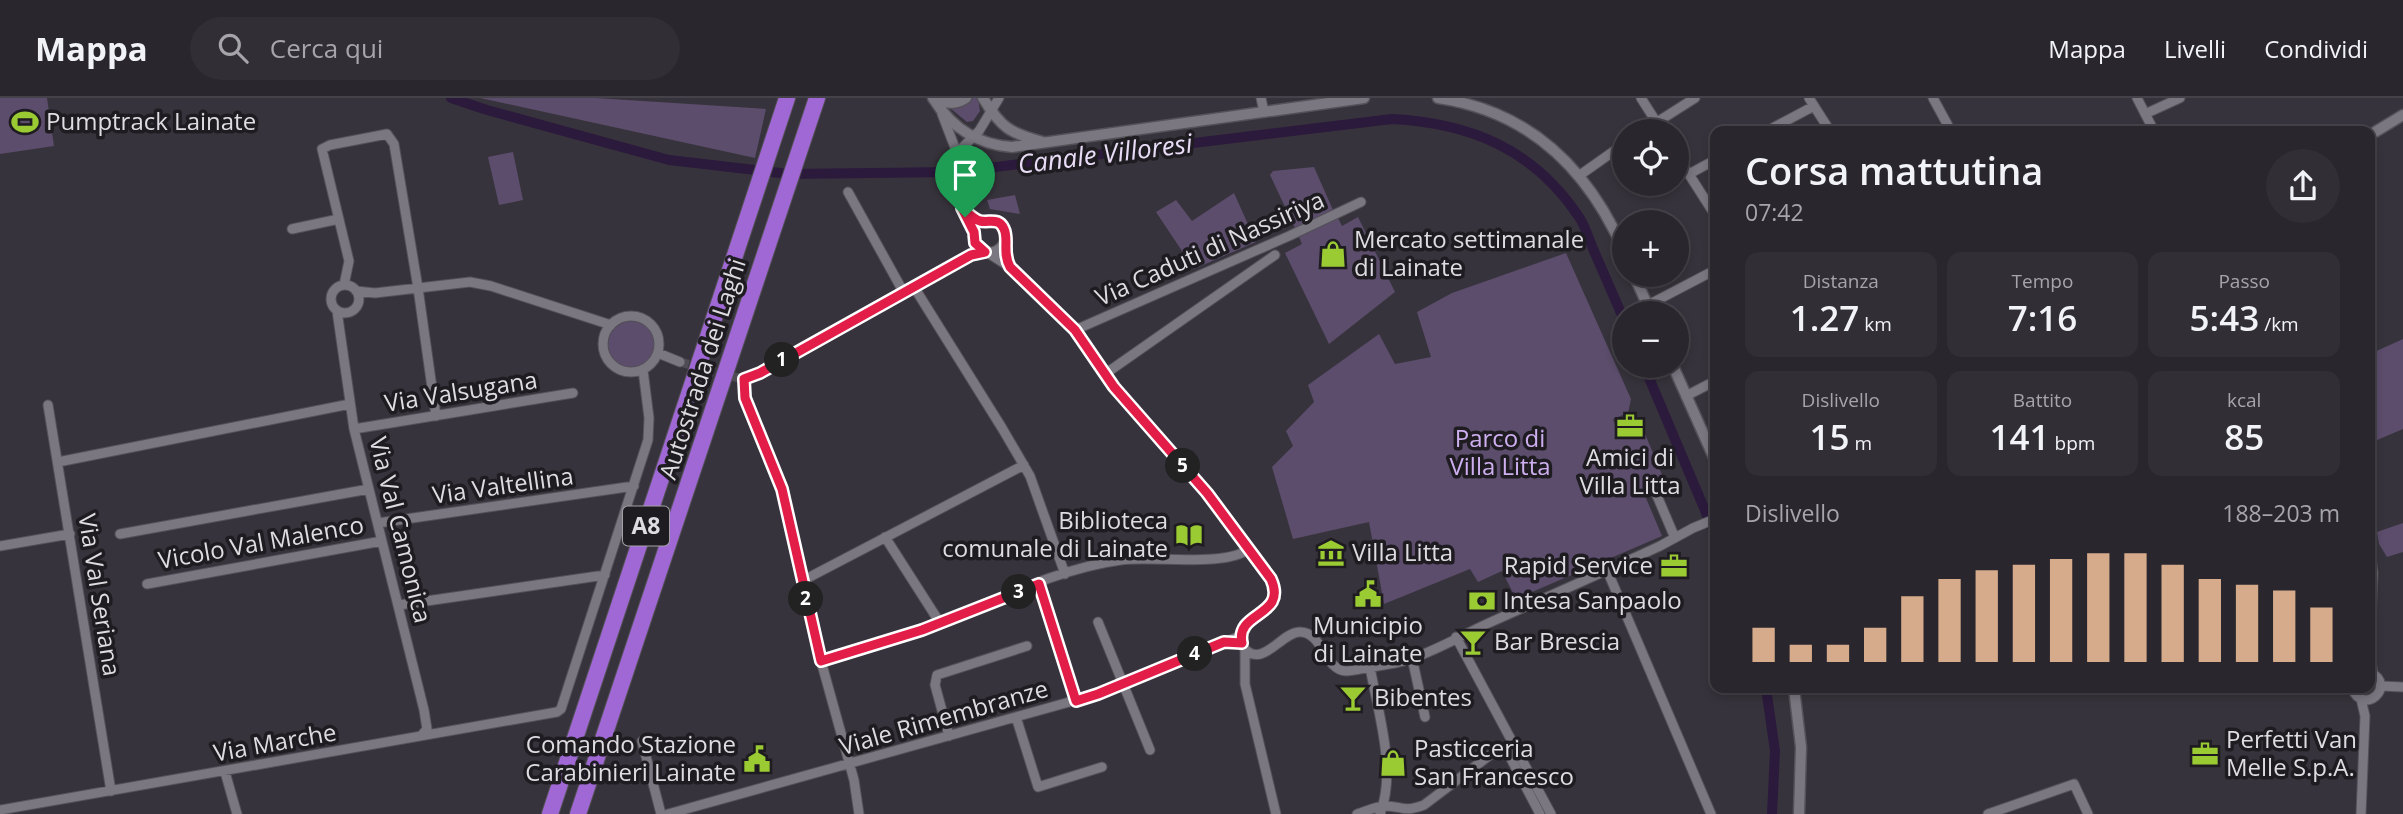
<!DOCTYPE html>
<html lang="it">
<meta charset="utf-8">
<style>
:root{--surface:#29262d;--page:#312e35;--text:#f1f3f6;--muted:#a5a5aa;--line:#454349;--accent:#d6ab8b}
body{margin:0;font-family:"Open Sans",sans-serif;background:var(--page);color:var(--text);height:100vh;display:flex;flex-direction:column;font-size:26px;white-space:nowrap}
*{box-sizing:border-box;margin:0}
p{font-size:23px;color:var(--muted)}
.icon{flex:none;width:38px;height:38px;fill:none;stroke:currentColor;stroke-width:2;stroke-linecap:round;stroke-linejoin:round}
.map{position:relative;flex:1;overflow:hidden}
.panel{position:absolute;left:1710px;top:28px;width:665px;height:567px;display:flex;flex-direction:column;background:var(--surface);border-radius:14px;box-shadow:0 4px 10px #0003,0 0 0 2px var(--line)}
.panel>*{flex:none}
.buttons{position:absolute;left:1612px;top:21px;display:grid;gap:14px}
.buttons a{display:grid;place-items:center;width:77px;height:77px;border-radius:50%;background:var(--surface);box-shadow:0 4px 10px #0003,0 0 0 2px var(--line);font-size:35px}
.pin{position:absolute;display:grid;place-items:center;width:60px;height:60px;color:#fff;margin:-72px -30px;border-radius:50% 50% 50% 0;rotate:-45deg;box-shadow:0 0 7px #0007}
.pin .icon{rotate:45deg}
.km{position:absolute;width:35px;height:35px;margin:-18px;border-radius:50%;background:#222;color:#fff;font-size:19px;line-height:35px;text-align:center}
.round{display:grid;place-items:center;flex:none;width:74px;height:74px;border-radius:37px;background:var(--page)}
.summary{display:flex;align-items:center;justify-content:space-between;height:119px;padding:0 35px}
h1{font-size:38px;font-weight:600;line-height:52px}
.figures{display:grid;grid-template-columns:repeat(3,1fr);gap:10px;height:119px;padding:7px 35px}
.figures div{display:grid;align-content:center;border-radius:14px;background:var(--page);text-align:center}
.figures b{font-size:35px;font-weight:600}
.figures small{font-size:19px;font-weight:400}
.figures p{font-size:19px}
.chart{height:196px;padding:14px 35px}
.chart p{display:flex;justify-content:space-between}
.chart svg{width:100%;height:126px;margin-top:7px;stroke:var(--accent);stroke-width:6}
header{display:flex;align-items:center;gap:42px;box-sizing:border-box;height:98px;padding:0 35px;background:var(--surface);border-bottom:2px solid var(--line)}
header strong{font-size:33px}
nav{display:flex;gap:38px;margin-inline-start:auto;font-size:24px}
.search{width:490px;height:63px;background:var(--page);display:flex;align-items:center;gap:18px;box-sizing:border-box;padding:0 24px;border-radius:38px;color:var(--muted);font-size:26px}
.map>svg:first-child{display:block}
</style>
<header>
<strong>Mappa</strong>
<div class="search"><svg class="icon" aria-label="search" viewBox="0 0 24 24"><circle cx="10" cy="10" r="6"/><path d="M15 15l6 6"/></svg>Cerca qui</div>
<nav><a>Mappa</a><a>Livelli</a><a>Condividi</a></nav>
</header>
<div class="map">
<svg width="2403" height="716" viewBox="0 0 2403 716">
<rect width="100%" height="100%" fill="#37333c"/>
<path fill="#5b4d6b" d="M0 0H47L54 48 0 56Z
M480 0H596L766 11 755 60Z
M972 0H978L980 13 973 23 967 24 950 10 967 4Z
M513 54 523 102 499 107 488 59Z
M1314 69 1333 112 1295 130 1270 77 1273 73Z
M1234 95 1256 144 1194 171 1156 114 1176 102 1192 123Z
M1015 97 1020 116 990 111 987 102Z
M1358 119 1395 194 1329 246 1285 155 1302 146 1299 139 1338 120 1342 128Z
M1566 155 1631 301 1628 315 1613 321 1620 341 1638 336V333L1643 331 1665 384 1643 393 1662 438 1516 501 1502 473 1478 484 1470 471 1384 506 1369 424 1293 441 1272 369 1293 348 1286 333 1314 304 1308 287 1379 236 1395 266 1431 259 1417 214 1452 195Z
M608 247a24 24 0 1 1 48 0a24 24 0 1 1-48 0Z
M2403 241V331L2370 345V256Z
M2403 425V454L2387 459 2379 446 2377 434Z"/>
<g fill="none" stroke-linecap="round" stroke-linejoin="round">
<path stroke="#2c1a3d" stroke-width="10" d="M451 0 487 12 669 62 789 76 954 74 1392 21C1470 25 1534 51 1579 119 1586 129 1589 142 1594 153 1604 176 1614 199 1624 222
M1644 268 1715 436
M1766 590 1775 653 1772 716"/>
<path stroke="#504c55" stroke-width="9" stroke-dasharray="9 4.5" stroke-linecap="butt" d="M680 264 742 281"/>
<defs>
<path id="minor" d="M1261 0 1264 14
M1641 0 1662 33
M1809 0 1830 33
M1933 0 1951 33
M2137 0 2154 33
M942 16 957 55 960 104 974 134
M2145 16 2180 0
M1643 33 1695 0
M1767 33 1814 8
M957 55 979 33 999 0
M1676 56 1715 117
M1689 76 1715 62
M1580 77 1624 46
M848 94 904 195
M973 138a16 16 0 1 1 32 0a16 16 0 1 1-32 0Z
M292 131 339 121
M988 155 1010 169 1075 232 1114 289 1196 381 1271 481C1289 520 1221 522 1244 550 1262 571 1281 535 1299 534 1323 533 1324 572 1346 573 1355 573 1364 570 1372 569 1383 567 1393 566 1404 563 1431 556 1464 536 1491 524 1547 499 1604 474 1660 448L1693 430 1715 421
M331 201a14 14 0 1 1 28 0a14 14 0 1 1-28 0Z
M344 187 349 163 322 51 330 47 387 36 394 46 418 190 436 318
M914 189 1002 330 1030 378 1065 476
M356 193 375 195 470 184 491 188 611 227
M1648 207 1715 172
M337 213 354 331 424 612 427 631 421 638
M603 246a28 28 0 1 1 56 0a28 28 0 1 1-56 0Z
M1075 232 1289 138 1361 104
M658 255 680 264
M1105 276 1275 157
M742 281 760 275 970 157 985 154
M744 281 745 300 782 391 821 563 854 682 859 716
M1686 298 1715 283
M48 307 111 693
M354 331 573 295
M58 364 350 306
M1655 393 1675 440
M378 425 634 388
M120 436 369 391
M885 439 940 525
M0 448 70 436
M2370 451 2373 475 2370 550
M1607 472 1711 716
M802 483 1024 367
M147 486 382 443
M1039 486 1075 603
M399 507 605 477
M1098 524 1150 652
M1456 539 1551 716
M1245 551V586L1276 716
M2370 557 2373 575
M1412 560 1425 619
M821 563C855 552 891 544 924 531 988 507 1053 471 1121 462 1150 458 1229 469 1248 451
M1370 569C1378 615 1397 672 1380 716
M2381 588 2403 589
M2352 590C2363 619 2398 588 2370 574
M1016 619 1038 689 1102 669
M949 638 935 587 937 577 1027 548
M642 643 661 716
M1509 651V657L1540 716
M225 674 237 716
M0 712 557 614 561 611 648 342 649 320 643 272
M668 716 1098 596 1240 538
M1357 716C1365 714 1376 708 1385 708 1403 708 1402 715 1424 707L1494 654 1502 653 1509 657 1518 656
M1988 716 2074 686 2088 716
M2361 716 2365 618 2361 601"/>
<path id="tertiary" d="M933 0C951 29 978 47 1012 49L1364 0
M935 0C946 6 955 7 966 0
M983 0C1001 30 1010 35 1043 44
M1438 0C1529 13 1588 71 1624 153
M2370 37 2403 17
M1634 177 1651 215
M1673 268 1715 362
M1794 590 1801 649 1799 716"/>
<path id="motorway" d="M550 716 787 0
M578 716 817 0"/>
</defs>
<use href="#minor" stroke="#545158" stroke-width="11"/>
<use href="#tertiary" stroke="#545158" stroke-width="13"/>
<use href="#motorway" stroke="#545158" stroke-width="18"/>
<use href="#minor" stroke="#7b7781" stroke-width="9"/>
<use href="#tertiary" stroke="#7b7781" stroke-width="10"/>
<use href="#motorway" stroke="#a068d5" stroke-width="16"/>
</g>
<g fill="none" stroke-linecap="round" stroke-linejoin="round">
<defs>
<path id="route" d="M962 110C967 114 973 121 980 123 990 125 999 119 1004 131 1009 141 1002 155 1010 169L1075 232 1114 289 1207 395 1271 481C1288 519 1235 513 1242 545L1224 544 1098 596 1076 603 1039 486 922 532 821 563 782 391 745 300 744 281 760 275 971 157 985 154 975 145 974 134Z"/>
</defs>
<use href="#route" stroke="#fff" stroke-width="14"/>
<use href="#route" stroke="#e11d48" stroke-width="9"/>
</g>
<defs>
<symbol id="stadium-bare" viewBox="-9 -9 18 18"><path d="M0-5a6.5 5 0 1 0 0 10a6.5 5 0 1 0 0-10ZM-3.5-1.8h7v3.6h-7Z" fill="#9bcb33" stroke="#1e1c20" stroke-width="2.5" paint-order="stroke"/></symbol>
<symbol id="shop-bare" viewBox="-9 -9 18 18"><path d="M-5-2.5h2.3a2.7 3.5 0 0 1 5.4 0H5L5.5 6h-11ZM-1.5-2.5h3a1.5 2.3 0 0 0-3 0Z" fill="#9bcb33" stroke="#1e1c20" stroke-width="2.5" paint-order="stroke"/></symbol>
<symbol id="office-bare" viewBox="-9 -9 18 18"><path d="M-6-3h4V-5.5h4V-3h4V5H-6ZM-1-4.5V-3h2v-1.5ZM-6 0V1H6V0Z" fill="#9bcb33" stroke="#1e1c20" stroke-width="2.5" paint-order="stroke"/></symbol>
<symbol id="library-bare" viewBox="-9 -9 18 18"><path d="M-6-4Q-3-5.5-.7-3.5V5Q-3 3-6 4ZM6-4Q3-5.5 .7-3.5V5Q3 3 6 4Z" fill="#9bcb33" stroke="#1e1c20" stroke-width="2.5" paint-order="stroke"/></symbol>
<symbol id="museum-bare" viewBox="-9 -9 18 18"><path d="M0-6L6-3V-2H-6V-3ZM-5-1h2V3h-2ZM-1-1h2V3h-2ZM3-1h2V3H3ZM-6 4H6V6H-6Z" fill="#9bcb33" stroke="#1e1c20" stroke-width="2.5" paint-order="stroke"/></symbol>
<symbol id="civic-bare" viewBox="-9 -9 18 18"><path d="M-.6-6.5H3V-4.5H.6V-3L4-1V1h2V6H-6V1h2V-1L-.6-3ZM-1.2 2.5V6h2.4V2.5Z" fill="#9bcb33" stroke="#1e1c20" stroke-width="2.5" paint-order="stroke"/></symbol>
<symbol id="bank-bare" viewBox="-9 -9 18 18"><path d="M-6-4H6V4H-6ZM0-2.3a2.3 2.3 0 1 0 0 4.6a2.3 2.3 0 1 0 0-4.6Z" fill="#9bcb33" stroke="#1e1c20" stroke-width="2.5" paint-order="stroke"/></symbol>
<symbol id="bar-bare" viewBox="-9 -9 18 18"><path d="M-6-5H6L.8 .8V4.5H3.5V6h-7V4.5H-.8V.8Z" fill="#9bcb33" stroke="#1e1c20" stroke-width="2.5" paint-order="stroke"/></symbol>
</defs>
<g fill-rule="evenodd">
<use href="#stadium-bare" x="6" y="5" width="38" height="38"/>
<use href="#shop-bare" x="1314" y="137" width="38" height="38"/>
<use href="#office-bare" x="1611" y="309" width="38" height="38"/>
<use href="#library-bare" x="1170" y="418" width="38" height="38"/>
<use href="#museum-bare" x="1312" y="436" width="38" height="38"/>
<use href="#office-bare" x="1655" y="449" width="38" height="38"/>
<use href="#civic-bare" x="1349" y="477" width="38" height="38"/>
<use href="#bank-bare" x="1463" y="484" width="38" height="38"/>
<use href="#bar-bare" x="1454" y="525" width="38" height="38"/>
<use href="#bar-bare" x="1334" y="581" width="38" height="38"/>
<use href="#office-bare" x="2186" y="637" width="38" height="38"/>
<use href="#civic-bare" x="738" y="642" width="38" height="38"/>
<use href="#shop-bare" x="1374" y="646" width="38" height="38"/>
</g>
<g text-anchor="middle" stroke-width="7" stroke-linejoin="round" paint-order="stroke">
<rect fill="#1e1c20" stroke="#a4a2a7" stroke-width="2" x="623" y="408.5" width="46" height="39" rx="5"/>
<g font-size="23" font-weight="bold" fill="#dedbe1">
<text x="646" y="436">A8</text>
</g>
<g font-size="24" fill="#dedbe1" stroke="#1e1c20" text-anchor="start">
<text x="46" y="32">Pumptrack Lainate</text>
<text x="1354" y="150">Mercato settimanale<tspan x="1354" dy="28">di Lainate</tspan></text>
<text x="1630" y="368" text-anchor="middle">Amici di<tspan x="1630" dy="28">Villa Litta</tspan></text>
<text x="1168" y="431" text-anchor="end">Biblioteca<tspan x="1168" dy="28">comunale di Lainate</tspan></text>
<text x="1352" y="463">Villa Litta</text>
<text x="1653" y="476" text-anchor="end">Rapid Service</text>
<text x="1503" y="511">Intesa Sanpaolo</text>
<text x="1368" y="536" text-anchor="middle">Municipio<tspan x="1368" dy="28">di Lainate</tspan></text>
<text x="1494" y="552">Bar Brescia</text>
<text x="1374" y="608">Bibentes</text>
<text x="2226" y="650">Perfetti Van<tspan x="2226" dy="28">Melle S.p.A.</tspan></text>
<text x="736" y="655" text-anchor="end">Comando Stazione<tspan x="736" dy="28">Carabinieri Lainate</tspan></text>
<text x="1414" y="659">Pasticceria<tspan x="1414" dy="28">San Francesco</tspan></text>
</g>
<g font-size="24" fill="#dedbe1" stroke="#1e1c20">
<text transform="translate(1210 151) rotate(-24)" y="8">Via Caduti di Nassiriya</text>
<text transform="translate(703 271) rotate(-72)" y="8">Autostrada dei Laghi</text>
<text transform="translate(461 294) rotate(-9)" y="8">Via Valsugana</text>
<text transform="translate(503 388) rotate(-8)" y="8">Via Valtellina</text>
<text transform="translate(400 432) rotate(76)" y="8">Via Val Camonica</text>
<text transform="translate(261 445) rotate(-10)" y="8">Vicolo Val Malenco</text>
<text transform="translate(99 497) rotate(81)" y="8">Via Val Seriana</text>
<text transform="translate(944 620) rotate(-16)" y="8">Viale Rimembranze</text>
<text transform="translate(275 645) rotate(-10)" y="8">Via Marche</text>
</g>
<g font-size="24" fill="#cdaeef" stroke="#1e1c20">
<text x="1500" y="349">Parco di<tspan x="1500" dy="28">Villa Litta</tspan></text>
</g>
<g font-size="26" font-style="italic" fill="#e8dcf7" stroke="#1e1c20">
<text transform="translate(1105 56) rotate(-7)" y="9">Canale Villoresi</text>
</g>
</g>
</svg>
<div class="buttons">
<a><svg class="icon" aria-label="locate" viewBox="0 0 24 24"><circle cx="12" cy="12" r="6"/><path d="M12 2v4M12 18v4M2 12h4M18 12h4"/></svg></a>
<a>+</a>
<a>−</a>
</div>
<div class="pin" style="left:965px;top:119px;background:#1e9e55"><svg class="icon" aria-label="arrive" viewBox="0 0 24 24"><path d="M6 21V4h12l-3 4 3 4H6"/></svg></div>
<b class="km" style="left:782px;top:262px">1</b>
<b class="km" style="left:806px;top:501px">2</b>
<b class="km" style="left:1019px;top:494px">3</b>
<b class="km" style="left:1195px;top:556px">4</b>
<b class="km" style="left:1183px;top:368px">5</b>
<section class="panel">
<div class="summary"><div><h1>Corsa mattutina</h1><p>07:42</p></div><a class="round"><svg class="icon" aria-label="share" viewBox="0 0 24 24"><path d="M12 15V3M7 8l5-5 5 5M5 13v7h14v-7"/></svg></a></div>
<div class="figures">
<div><p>Distanza</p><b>1.27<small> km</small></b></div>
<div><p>Tempo</p><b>7:16</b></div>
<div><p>Passo</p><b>5:43<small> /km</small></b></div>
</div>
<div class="figures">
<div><p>Dislivello</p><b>15<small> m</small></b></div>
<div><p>Battito</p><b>141<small> bpm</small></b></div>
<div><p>kcal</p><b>85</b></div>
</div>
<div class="chart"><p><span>Dislivello</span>188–203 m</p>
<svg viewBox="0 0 160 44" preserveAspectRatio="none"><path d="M5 44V32M15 44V38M25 44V38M35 44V32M45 44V21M55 44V15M65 44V12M75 44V10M85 44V8M95 44V6M105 44V6M115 44V10M125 44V15M135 44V17M145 44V19M155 44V25"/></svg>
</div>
</section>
</div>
